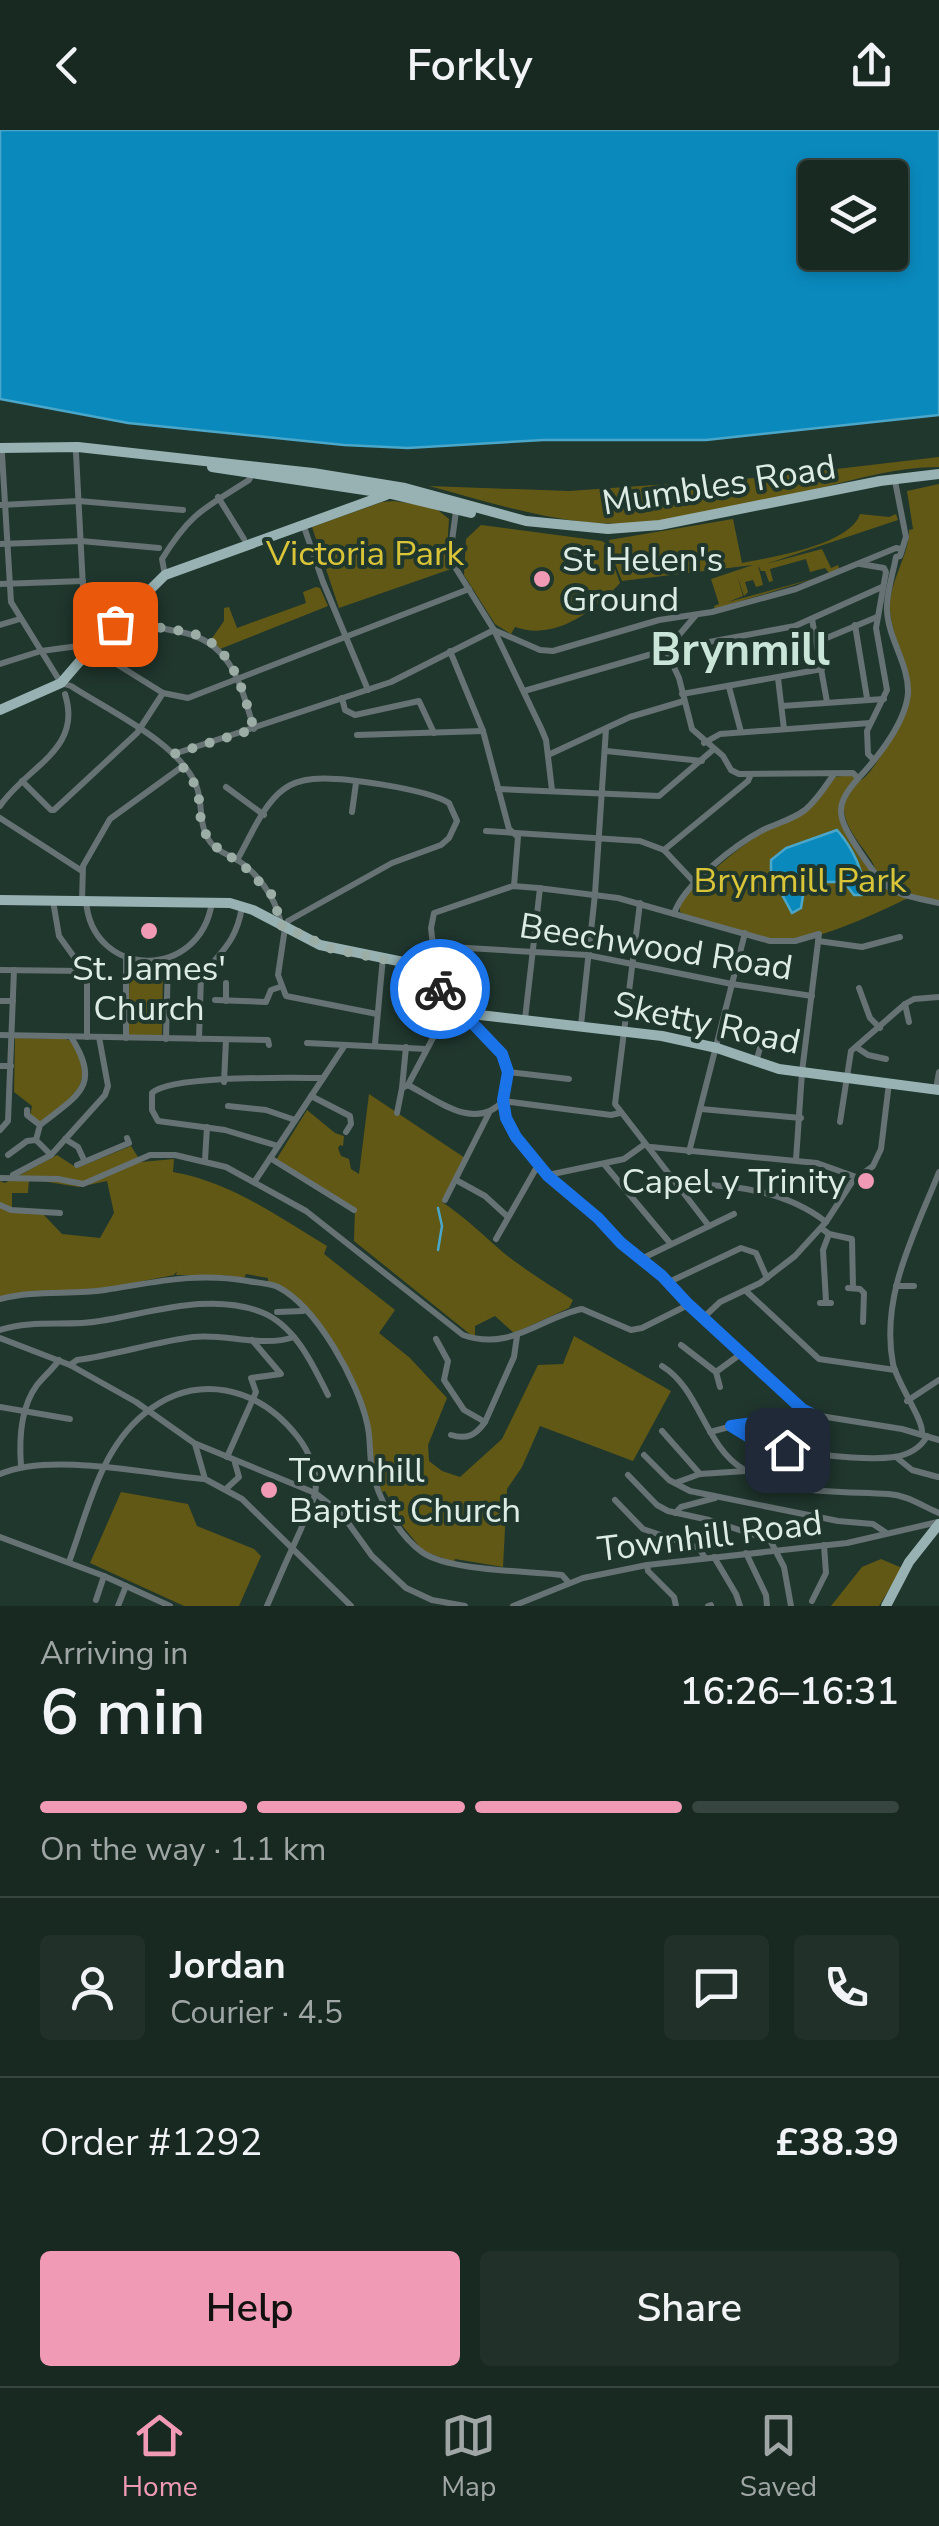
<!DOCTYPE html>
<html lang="en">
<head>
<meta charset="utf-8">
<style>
  body { margin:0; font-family:"Nunito Sans",sans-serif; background:#21312a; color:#f1f3f6; height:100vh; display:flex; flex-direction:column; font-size:38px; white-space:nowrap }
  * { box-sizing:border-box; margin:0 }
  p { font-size:32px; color:#9fa6a5 }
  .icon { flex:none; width:55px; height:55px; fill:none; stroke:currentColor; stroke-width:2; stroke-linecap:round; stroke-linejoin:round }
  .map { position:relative; height:1476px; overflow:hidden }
  .sheet { display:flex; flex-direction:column; background:#182922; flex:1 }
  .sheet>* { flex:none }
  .buttons { position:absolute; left:798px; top:30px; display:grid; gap:20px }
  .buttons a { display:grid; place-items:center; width:110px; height:110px; border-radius:10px; background:#182922; box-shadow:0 5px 15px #0003,0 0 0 2px #364540; font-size:50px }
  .pin { position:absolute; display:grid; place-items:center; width:85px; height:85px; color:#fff; margin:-42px; border-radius:20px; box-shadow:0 5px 15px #0006 }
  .courier { position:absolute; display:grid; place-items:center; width:100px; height:100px; margin:-50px; border:8px solid #1a73e8; border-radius:50%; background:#fff; color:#222; box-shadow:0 2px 12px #0007 }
  .headline em { font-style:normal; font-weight:600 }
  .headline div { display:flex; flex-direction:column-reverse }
  .headline { display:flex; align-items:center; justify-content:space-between; height:170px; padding:0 40px }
  h1 { font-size:65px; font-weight:600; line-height:75px }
  .bar { display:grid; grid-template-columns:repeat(4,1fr); gap:15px 10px; align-content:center; height:120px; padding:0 40px }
  .bar i { height:12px; border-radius:8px; background:#364540 }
  .bar .on { background:#f09ab5 }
  .bar p { grid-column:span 4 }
  .line { display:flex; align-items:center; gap:25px; padding:0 40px; border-top:2px solid #364540 }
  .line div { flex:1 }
  .round { display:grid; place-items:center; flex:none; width:105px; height:105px; border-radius:10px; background:#21312a }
  .primary-button { display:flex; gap:20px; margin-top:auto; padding:20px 40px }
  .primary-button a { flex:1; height:115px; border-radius:10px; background:#f09ab5; color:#111; font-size:40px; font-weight:600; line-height:115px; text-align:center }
  .primary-button a+a { background:#21312a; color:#f1f3f6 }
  header { display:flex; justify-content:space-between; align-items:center; height:130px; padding:0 40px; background:#182922; font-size:45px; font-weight:600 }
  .dock { display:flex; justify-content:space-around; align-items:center; height:140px; border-top:2px solid #364540; background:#182922; font-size:28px; color:#9fa6a5 }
  .dock a { display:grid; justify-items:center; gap:5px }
  .dock .on { color:#f09ab5 }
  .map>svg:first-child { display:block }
  .green { fill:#625815; fill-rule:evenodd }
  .water { fill:#0a89bd; stroke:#4aa7c9; stroke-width:2.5; fill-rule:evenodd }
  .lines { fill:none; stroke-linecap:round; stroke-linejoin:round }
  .stream { stroke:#4aa7c9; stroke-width:2.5 }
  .minor { stroke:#667273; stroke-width:6 }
  .major { stroke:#98b2b4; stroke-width:10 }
  .done { stroke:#9cada6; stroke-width:10; stroke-dasharray:0 18 }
  .route { stroke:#1a73e8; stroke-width:12 }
  .poi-dot { fill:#f09ab5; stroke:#20372e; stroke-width:4 }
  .labels { text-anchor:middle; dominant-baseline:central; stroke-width:8; stroke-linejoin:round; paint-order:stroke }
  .street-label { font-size:35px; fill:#deece6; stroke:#20372e }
  .park-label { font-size:35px; fill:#dac538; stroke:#20372e }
  .poi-label { font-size:35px; fill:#deece6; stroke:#20372e; text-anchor:start }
  .district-label { font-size:45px; font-weight:bold; fill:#cae6d9; stroke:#20372e }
</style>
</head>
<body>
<header><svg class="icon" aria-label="back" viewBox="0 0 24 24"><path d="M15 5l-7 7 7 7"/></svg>Forkly<svg class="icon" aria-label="share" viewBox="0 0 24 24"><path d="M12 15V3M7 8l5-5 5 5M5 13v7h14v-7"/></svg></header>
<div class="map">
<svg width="939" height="1476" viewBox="0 0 939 1476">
  <rect width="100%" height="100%" fill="#20372e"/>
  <g class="green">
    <path d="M939,327v10c-52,0 -99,18 -150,28 -65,13 -137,35 -204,27 -54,-6 -104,-22 -156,-36l140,5 199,-14z"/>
    <path d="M939,354v418c-18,-4 -44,-7 -57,-21 -5,-5 -7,-15 -11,-21 -12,-19 -38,-44 -22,-69 4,-7 12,-10 17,-15 12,-12 33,-50 40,-66 11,-29 -18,-78 -16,-106 1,-25 20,-52 19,-74l4,-1 -6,-38z"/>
    <polygon points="394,371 434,377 449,389 447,420 451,439 339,478 312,397 382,372"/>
    <path d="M860,384l29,3 7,-3 2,6 -132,44 56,-15 9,19 7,-3 2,5 -10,4 -5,-6 -15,4 -4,-13 -36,10 3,12 -4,1 -4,-11h-4l-3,-6 5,20 -7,2 -3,-7 -8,2 3,10 -4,4 -7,-21 6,21 -15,6 95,-26 -108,33 -1,-3 5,-2 -8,-25 42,-14 -131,16 -10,-25 -3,-16 124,-21 9,44c30,-6 108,-18 118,-49z"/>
    <path d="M481,395l121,16 4,3 14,39c-27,29 -65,58 -105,44l-4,7 -16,-10 -31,-49 2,-36z"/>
    <polygon points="316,457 320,458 328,476 220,519 210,511 224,491 224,478 229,477 237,498 306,473 303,462"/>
    <path d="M850,645l8,3 -17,23 5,30 34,51 28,16c-28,14 -87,41 -117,43 -31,2 -83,-15 -111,-29v-12c22,-19 43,-40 67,-57 40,-29 58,-18 88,-66z"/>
    <polygon points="130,832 158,833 163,837 162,905 128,905"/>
    <path d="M15,908l50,1 7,2c25,45 1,55 -32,81l-10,-6 2,-10 -18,-14z"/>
    <path d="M369,964l96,64 -23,44c23,15 42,34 63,52 20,16 46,32 68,46l-4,8 -55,25 -19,-17 -20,10v9h-4l-117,-94 1,-33 -79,-48 31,-50 28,23 9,3 -1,10 -3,-1 -2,3 3,8 8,3 2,10 8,5z"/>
    <path d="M131,1016l10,16 33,-3 -1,13c58,10 104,44 154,74l-3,8 71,56 -16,23 31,25 37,40 -19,47 1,16 13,10 18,6 42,-38 36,-74 25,-1 11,-28 97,55 -38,70 -93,-35 -18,41 -15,22 -4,78 -48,-8 -1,3 -31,-11 -32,-39 4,-2 -10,-19 -3,1 -8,-21 -2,-31 -22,-67 -42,-62 -40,-29v-4l-22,-4 -2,4 -23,-3h-45l1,-4 -3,4 -62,12 -112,10v-116l5,2 52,-28 20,13zM29,1049l50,8 28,-6 7,32 -14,25 -38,-4 -19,-20 -31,-3v-18h16z"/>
    <polygon points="121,1362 188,1374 197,1396 254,1419 261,1426 239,1476 184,1476 90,1433"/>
    <polygon points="881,1429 902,1438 879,1476 831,1476 862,1437"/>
  </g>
  <g class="water">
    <path d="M0,0h939v285l-233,25h-163l-135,8 -64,-3 -216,-22 -128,-24zM815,48h75v74h-75z"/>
    <path d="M837,700c14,16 30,44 25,65h-8l-10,-13h-19l-21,8 -3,18 -9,5 -21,-39v-14l15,-12z"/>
  </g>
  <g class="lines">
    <polyline class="stream" points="438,1120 442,1096 438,1078"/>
    <g class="minor">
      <polyline points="76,323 86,515"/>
      <path d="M2,324l9,148 50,81 10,3c38,25 107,56 125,99 8,19 1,40 15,58 7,9 16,11 25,16 21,13 39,38 44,61l-2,3"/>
      <path d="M895,351l11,56 -6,19 -4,1c-3,17 -10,37 -9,53 1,29 22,54 21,83 -2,27 -26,59 -44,79 -31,33 -29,42 -4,80 29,43 29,40 79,51"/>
      <polyline points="218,367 244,409"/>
      <polyline points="1,375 79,371 183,380"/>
      <polyline points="456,381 451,418 455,437 494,500 541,598 546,610 552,660"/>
      <polyline points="303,394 323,452 368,560"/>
      <polyline points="0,414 81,411 159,418"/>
      <polyline points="860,434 884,438 886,442 876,498 887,560 867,601 868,624 874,630"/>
      <path d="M165,445l-3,-16c29,-47 43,-51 87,-79l3,-6"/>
      <polyline points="0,454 83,451"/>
      <path d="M130,482c16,15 30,16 51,20 51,10 60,54 73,97"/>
      <polyline points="812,489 827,572"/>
      <polyline points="0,495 20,489"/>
      <polyline points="855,495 867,568"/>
      <polyline points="494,500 540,520 553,521 659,490 712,482 796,459 896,418 901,419"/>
      <polyline points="817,512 877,487"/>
      <polyline points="667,519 696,485"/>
      <polyline points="666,520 679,548 692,599 723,626 731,640 739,644 853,643 858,648"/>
      <polyline points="450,521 483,601 509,699 518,707 514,756"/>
      <polyline points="0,534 41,521 86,515 163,563 188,568 469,459"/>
      <polyline points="778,548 784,599"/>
      <polyline points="729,557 741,602"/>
      <polyline points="524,561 666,520 795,496 882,457"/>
      <polyline points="682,564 822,539"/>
      <polyline points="342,568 345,580 355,585 419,571 434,603"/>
      <polyline points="782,576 884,569"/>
      <polyline points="357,605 483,601"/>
      <polyline points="704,613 720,604 870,593"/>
      <polyline points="606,621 702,631"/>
      <polyline points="174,624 391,552 494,500"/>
      <polyline points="548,625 630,587 684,571"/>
      <polyline points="22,651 51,680 54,680 137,603 163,563"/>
      <polyline points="226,657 264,685"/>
      <polyline points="498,659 659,666 714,619"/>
      <path d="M0,676c27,-40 83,-56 65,-112"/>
      <polyline points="352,682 356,653"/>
      <polyline points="0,688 82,741"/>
      <polyline points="486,701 640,711 664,720 695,753"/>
      <polyline points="664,720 748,651 751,644"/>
      <path d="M237,730c13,-22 26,-56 47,-71 8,-6 19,-9 29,-10 26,-3 114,10 136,24l8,18 -8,17 -8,7 -49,18 -104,58 -3,7 -7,47 8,21 91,18"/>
      <polyline points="82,770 83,736 110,689 183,636"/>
      <path d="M86,770c5,79 114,82 126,2"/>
      <polyline points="53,771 59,806 87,845 87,907"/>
      <polyline points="640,773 615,974 709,1096"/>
      <path d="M674,784c9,-29 61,-69 89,-84 14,-7 29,-10 42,-20 12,-10 20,-23 29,-36"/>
      <polyline points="818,811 862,817 900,807"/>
      <polyline points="433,816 431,798 434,783 513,756 538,758 618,768 770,811 795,811 819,804 802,942 796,1030"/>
      <polyline points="433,816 587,825 732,854 812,866"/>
      <polyline points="419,835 433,816"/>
      <polyline points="0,840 83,841"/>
      <polyline points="859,858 870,888 880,898"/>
      <polyline points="215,870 266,872 271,860 280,857"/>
      <polyline points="0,871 13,871"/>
      <polyline points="226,871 226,853"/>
      <polyline points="905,874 909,892"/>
      <polyline points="464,884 502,923 508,942 503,971 506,988 515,1007 538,1035 621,1113 662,1146 688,1175 802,1279 814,1285 902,1299 939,1310"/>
      <polyline points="525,889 540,758"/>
      <polyline points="581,895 595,764 606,599"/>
      <polyline points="0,905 268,910 269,915"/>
      <polyline points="126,908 126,827"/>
      <polyline points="166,909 168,829"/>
      <path d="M199,909l2,-62c20,-26 35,-34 41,-70"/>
      <polyline points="307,913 426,919"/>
      <polyline points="375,914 383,827"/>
      <polyline points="856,917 868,925 886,929"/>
      <polyline points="756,932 764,904"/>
      <polyline points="0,936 11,936"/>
      <polyline points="508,942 569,949"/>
      <polyline points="224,952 226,910"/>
      <path d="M408,955c29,15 67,47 95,16l108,14 9,-2"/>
      <polyline points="402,958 406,917"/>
      <polyline points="936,959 939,942"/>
      <polyline points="311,966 350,986 351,994 346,1002"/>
      <polyline points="228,976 266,980 295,990"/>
      <polyline points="701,979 801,988"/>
      <polyline points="27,980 27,985 40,995 36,1010 51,1025"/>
      <polyline points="397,983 402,958 408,955 452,872"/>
      <polyline points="840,992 851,921 905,874 914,869 939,867"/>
      <path d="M40,995c38,-30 62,-39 31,-88"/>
      <polyline points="0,1000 8,991 14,840"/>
      <polyline points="65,1009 78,1017 84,1030"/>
      <path d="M278,1016l-53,-16 -67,-9 -6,-11v-17c19,-18 139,-15 171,-15"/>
      <polyline points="651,1017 817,1033 859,1048"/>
      <polyline points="689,1022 745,803"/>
      <polyline points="8,1025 27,1011 36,1010"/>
      <polyline points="270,1028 354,1080"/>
      <polyline points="205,1030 207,997"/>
      <polyline points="604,1034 670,1113"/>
      <polyline points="77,1035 129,1013 127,1008"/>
      <polyline points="13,1045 51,1025 105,965 108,956 99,907"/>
      <polyline points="548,1045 624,1029 645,1014"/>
      <path d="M0,1048l58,1 25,5 67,-29h25l51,12 80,44 157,124c48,17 78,-18 119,-26l49,21 11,-2 46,-23"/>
      <polyline points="456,1050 485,1066 508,1087"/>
      <polyline points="255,1051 345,915"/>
      <path d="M678,1055c51,-2 107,5 148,37"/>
      <polyline points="445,1070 489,983"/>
      <polyline points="0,1075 11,1080 60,1083"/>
      <polyline points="821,1098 829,1104 852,1109 853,1157"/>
      <polyline points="496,1109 538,1035"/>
      <polyline points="641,1129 734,1084"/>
      <polyline points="669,1152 741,1118 756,1123 767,1148"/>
      <polyline points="896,1156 914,1156"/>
      <polyline points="848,1158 860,1159 864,1163 863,1192"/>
      <polyline points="746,1161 819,1229 895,1240"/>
      <path d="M0,1169c35,-9 70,-4 105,-9 52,-8 90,-18 143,-9 9,2 22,2 30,6 39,20 80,95 89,136 4,15 2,31 5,46 5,28 26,66 50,83 26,19 105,19 140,23l7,8"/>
      <polyline points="826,1171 823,1120 829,1104"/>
      <polyline points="820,1173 831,1173"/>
      <polyline points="277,1182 303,1181"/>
      <polyline points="703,1188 720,1172 760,1153 795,1126 826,1092 852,1052 873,1036 881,1019 889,953"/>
      <path d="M0,1200c34,-11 66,-3 100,-9 51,-8 110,-29 161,-9 34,13 52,53 67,83"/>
      <polyline points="0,1208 70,1235 136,1272 194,1313 315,1363 341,1383 372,1426 406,1458 432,1470 465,1476"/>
      <polyline points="436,1209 448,1231 444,1250 464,1280 485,1292"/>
      <polyline points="681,1215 716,1242 742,1223"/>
      <path d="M70,1235l7,-5c39,-5 77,-18 116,-23 32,-4 70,11 101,0"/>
      <path d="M662,1236c38,23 42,79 81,103 40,26 100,22 145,25 19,1 34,12 51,19"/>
      <polyline points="716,1242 720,1257"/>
      <polyline points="907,1271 939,1250"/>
      <polyline points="0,1277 70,1289"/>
      <path d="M731,1297c7,6 18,12 27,16 28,10 107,18 136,14 14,-2 27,-9 33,-21"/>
      <polyline points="662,1301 700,1344"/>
      <polyline points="710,1302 748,1292 812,1285"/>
      <path d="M922,1304c2,-14 -24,-49 -29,-70 -13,-68 22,-131 46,-192"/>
      <path d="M451,1305c16,5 25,0 34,-13l29,-65 3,-21"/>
      <polyline points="195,1314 205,1349 242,1369 351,1476"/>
      <polyline points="644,1325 669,1350 690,1361 838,1391 873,1394 885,1402"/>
      <polyline points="227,1327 256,1262 251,1248 281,1244 252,1210"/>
      <polyline points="896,1327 912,1340 938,1347"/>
      <path d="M21,1336c-2,-26 -1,-58 16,-81 7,-9 16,-16 22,-25"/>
      <path d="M0,1344c50,-22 149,0 204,5"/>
      <polyline points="628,1345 657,1375 668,1381 709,1390 770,1410 784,1437 791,1476"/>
      <polyline points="675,1353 700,1344 746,1341"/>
      <polyline points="227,1358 239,1347 235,1333"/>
      <polyline points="615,1370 643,1399 699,1418 705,1428"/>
      <polyline points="675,1383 681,1377 715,1368"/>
      <polyline points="0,1407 104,1446 170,1476"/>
      <polyline points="746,1423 766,1465 767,1476"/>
      <polyline points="714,1427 736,1464 740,1476"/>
      <path d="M69,1432c19,-52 31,-112 75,-148 52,-43 114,-27 153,22 12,15 22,38 18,57 -2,12 -10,25 -14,36 -12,26 -23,51 -34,77"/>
      <polyline points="647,1435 648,1441 674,1467 676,1476"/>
      <polyline points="96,1470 104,1446"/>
      <polyline points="812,1471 826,1443 824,1415"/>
      <polyline points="118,1476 126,1456"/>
      <polyline points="513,1476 583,1448 647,1435 847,1413 938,1392"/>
      <polyline points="708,1476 711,1475"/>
    </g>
    <g class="major">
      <polyline points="0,318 78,317 313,343 405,358 526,391 608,399 660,395 880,351 939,344"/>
      <polyline points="212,337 391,364 471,383"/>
      <polyline points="0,580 61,553 93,516 165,445 386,365"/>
      <polyline points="0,770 230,773 253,780 320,815 418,835 463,883 662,906 717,918 779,939 939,960"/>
      <polyline points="886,1476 909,1432 939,1394"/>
    </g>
  </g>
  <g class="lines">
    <path class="done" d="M115,494l15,-12c23,21 40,14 67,23 38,14 47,61 57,94l-80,25 24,35 3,33 8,20 35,24 28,29 8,25 -2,4 54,25 86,17 22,23"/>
    <polyline class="route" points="440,859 502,924 508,942 503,970 506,988 516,1007 548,1046 598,1088 621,1113 662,1146 688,1174 802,1279 814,1285 731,1296 757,1312 787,1320"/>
  </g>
  <g class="poi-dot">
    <circle cx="542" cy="449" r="10"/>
    <circle cx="149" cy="801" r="10"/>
    <circle cx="866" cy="1051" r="10"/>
    <circle cx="269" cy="1360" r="10"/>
  </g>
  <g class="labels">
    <g class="street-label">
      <text transform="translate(719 355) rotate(-9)">Mumbles Road</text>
      <text transform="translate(656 817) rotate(9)">Beechwood Road</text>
      <text transform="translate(707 893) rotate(12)">Sketty Road</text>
      <text transform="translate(710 1406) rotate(-7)">Townhill Road</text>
    </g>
    <g class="park-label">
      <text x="365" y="423">Victoria Park</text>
      <text x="800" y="750">Brynmill Park</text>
    </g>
    <g class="poi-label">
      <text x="562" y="429">St Helen's<tspan x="562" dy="40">Ground</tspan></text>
      <text x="149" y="838" text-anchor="middle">St. James'<tspan x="149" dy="40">Church</tspan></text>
      <text x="846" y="1051" text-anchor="end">Capel y Trinity</text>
      <text x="289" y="1340">Townhill<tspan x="289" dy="40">Baptist Church</tspan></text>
    </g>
    <g class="district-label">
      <text x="740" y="520">Brynmill</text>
    </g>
  </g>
</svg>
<div class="buttons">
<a><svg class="icon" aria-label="layers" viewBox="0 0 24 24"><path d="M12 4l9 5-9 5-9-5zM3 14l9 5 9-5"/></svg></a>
</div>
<div class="pin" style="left:115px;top:494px;background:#ea580c"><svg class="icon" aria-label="bag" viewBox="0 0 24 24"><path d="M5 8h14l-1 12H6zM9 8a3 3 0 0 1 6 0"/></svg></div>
<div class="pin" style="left:787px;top:1320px;background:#1f2937"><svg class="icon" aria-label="home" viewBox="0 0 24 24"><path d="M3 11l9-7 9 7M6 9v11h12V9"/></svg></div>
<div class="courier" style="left:440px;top:859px"><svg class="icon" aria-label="bike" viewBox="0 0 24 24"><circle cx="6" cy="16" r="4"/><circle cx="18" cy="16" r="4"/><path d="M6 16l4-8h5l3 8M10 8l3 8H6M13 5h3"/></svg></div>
</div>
<section class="sheet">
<div class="headline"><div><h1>6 min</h1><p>Arriving in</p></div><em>16:26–16:31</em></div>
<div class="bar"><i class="on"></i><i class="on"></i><i class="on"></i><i></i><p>On the way · 1.1 km</p></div>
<div class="line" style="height:180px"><a class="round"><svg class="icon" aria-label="person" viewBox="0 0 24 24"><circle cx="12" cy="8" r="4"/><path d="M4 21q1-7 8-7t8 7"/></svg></a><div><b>Jordan</b><p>Courier · 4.5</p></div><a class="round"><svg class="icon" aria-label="chat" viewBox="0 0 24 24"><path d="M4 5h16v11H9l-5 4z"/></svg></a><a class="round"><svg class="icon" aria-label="phone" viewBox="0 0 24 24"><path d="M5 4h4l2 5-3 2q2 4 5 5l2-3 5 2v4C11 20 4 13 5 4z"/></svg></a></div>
<div class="line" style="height:130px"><div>Order #1292</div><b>£38.39</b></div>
<div class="primary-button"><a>Help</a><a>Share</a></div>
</section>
<nav class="dock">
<a class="on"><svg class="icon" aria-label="home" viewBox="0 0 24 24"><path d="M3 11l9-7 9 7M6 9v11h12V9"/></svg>Home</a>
<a><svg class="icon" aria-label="map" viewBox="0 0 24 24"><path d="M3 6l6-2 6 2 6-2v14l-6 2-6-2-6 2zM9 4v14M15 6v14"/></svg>Map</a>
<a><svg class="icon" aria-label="saved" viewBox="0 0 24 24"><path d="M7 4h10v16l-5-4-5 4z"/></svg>Saved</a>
</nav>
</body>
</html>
